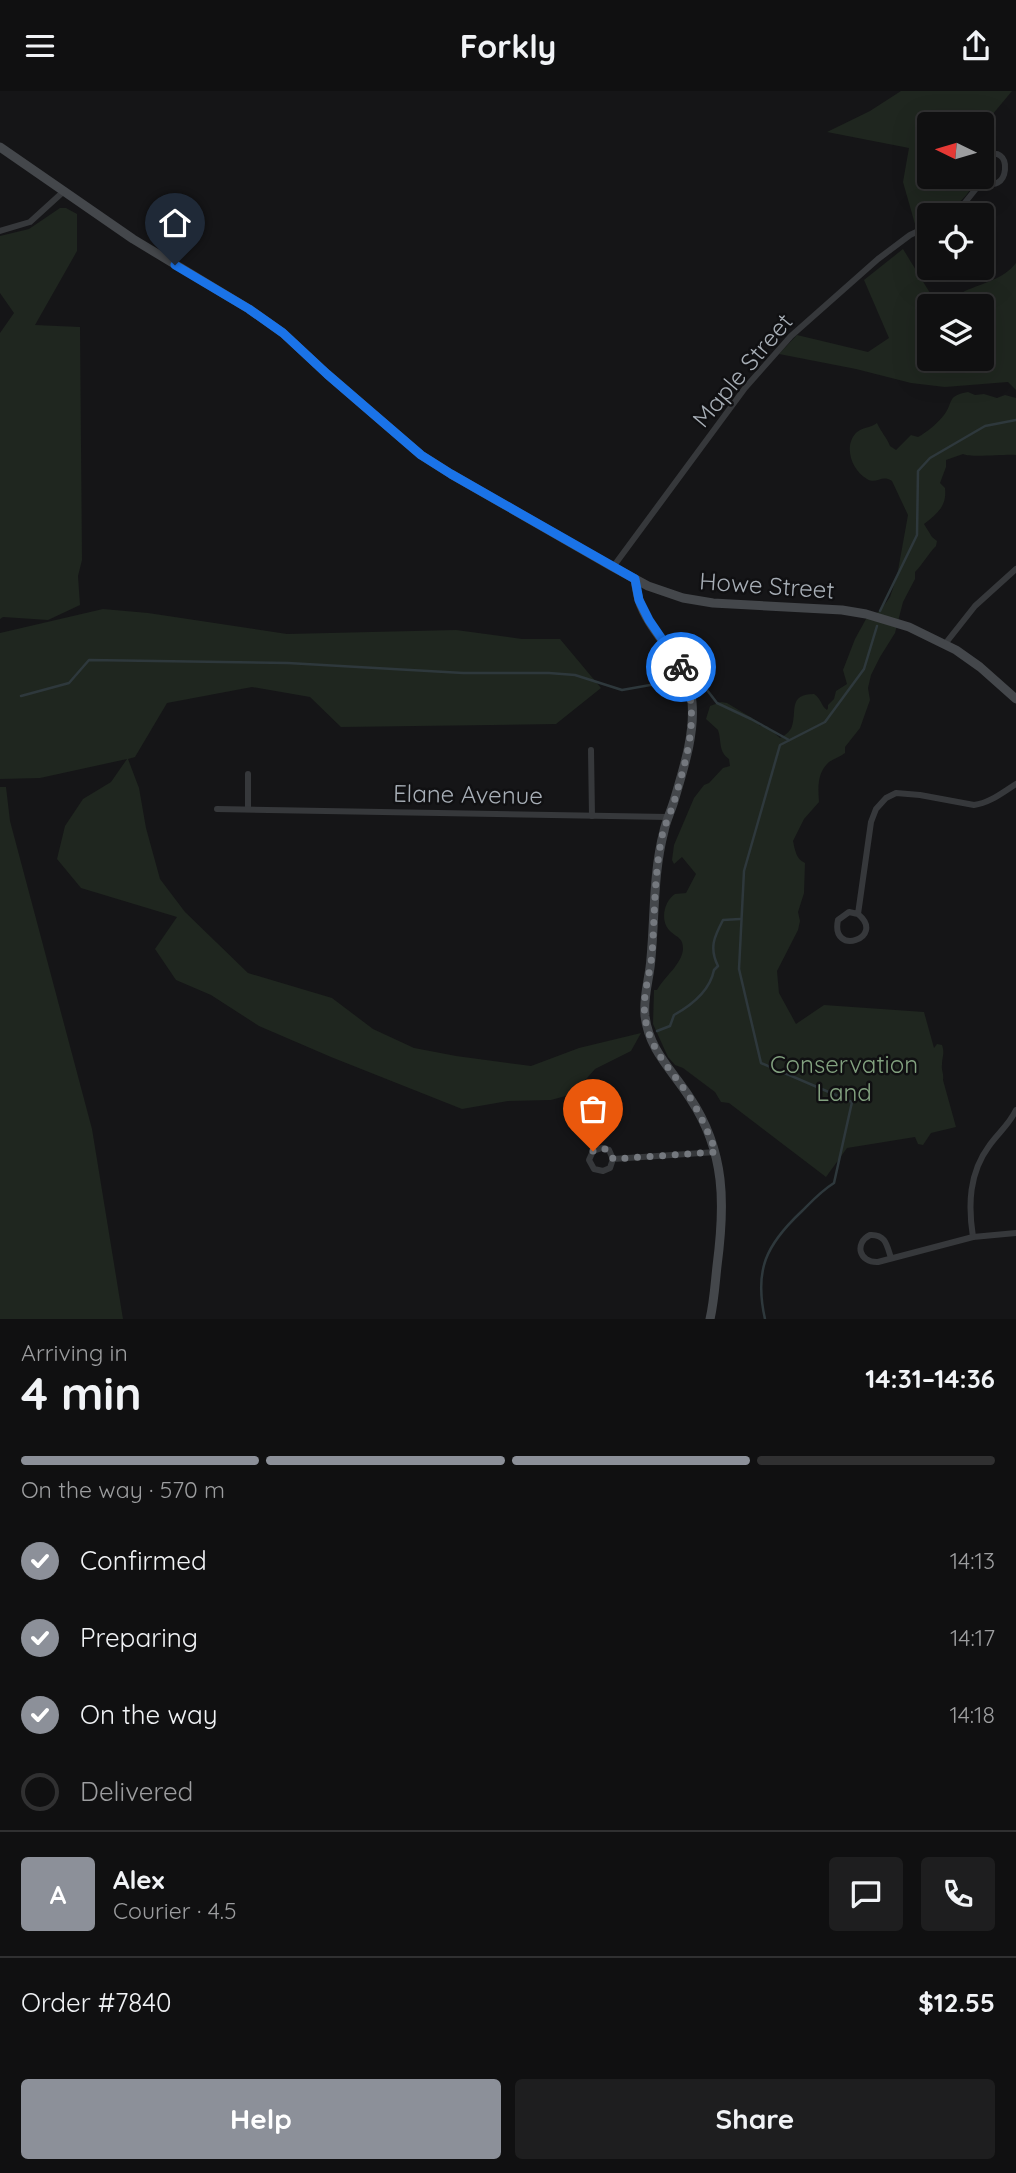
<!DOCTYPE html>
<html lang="en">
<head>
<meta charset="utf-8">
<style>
  body { margin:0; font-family:Quicksand,sans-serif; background:#1e1e1f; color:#f1f3f6; height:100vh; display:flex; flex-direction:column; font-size:26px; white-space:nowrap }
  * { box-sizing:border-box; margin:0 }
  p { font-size:23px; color:#9c9d9f }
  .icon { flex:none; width:38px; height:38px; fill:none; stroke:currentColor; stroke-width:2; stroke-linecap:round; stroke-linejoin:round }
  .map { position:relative; height:1228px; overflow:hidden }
  .sheet { display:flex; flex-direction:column; background:#101011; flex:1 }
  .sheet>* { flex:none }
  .needle { width:46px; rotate:275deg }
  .tools { position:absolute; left:917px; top:21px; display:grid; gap:14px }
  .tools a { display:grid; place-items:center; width:77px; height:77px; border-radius:7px; background:#101011; box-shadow:0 7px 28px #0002,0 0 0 2px #303031; font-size:35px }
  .pin { position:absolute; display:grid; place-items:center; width:60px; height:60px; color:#fff; margin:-72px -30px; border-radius:50% 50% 50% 0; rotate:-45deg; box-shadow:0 0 7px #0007 }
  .pin .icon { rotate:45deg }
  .courier { position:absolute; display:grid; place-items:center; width:70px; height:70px; margin:-35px; border:5px solid #1a73e8; border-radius:50%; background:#fff; color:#222; box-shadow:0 2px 9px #0007 }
  .head em { font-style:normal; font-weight:700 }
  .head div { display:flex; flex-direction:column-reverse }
  .head { display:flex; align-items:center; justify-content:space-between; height:119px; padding:0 21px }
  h1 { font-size:46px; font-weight:700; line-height:52px }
  .bar { display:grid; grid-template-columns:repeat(4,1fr); gap:10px 7px; align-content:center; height:84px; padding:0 21px }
  .bar i { height:9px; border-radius:5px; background:#303031 }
  .bar .on { background:#8c9099 }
  .bar p { grid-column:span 4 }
  .line { display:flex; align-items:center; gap:18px; padding:0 21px; border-top:2px solid #303031 }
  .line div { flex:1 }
  .round { display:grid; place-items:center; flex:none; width:74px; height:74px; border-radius:7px; background:#1e1e1f }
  ol { padding:0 21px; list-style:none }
  li { display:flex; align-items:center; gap:21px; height:77px }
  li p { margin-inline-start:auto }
  li .icon { padding:7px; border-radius:50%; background:#8c9099; color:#fff; stroke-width:4 }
  li:last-child { color:#9c9d9f }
  li i { width:38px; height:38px; border:4px solid #303031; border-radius:50% }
  .primary-button { display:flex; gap:14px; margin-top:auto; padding:14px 21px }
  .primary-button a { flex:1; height:80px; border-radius:7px; background:#8c9099; color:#fff; font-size:28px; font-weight:700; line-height:80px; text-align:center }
  .primary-button a+a { background:#1e1e1f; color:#f1f3f6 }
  header { display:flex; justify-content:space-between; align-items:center; height:91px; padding:0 21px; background:#101011; font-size:32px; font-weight:700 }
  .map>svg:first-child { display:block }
  .green { fill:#1f261f }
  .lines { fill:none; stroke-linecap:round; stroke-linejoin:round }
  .stream { stroke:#2e383c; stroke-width:2.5 }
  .street { stroke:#36383b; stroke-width:6 }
  .secondary { stroke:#44474b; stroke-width:9 }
  .done { stroke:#74787e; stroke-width:7; stroke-dasharray:0 12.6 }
  .route { stroke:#1a73e8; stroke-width:9 }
  .labels { text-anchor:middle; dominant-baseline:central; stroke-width:5; stroke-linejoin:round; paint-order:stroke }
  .street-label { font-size:24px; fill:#a7aeb6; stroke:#101012 }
  .park-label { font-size:24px; fill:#82a17f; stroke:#101012 }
</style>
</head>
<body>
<header><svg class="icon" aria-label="menu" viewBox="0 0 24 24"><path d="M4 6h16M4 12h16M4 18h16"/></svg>Forkly<svg class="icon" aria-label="share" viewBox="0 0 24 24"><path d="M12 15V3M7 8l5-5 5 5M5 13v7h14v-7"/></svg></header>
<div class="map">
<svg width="1016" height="1228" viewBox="0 0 1016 1228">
  <rect width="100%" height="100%" fill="#151517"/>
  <g class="green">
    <path d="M901,0h111l-30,36v-3h-53v53h45c-1,19 -26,38 -45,38v3l-14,6 -12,-42 6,-34 -82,-16 43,-21z"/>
    <polygon points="60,117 66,117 77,123 77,160 35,234 80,236 82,469 78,485 80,514 48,529 3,526 0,528 0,242 14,222 0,202 0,145 29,138"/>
    <path d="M903,158l35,57h-9v53h53v-53h-42c8,-5 17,-11 25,-15 18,-8 39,-12 51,-28v127l-8,-8 -63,5 -34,-4 -55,-14 -77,-15 18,-19 71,17 21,-14 -25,-58z"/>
    <path d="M968,301l7,3 9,-1 13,4 8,-3 11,3v57c-12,-1 -45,3 -53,-1l-17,6v7l-6,16 5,5c2,18 -7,25 -21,36l8,13 5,4 -1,5c-8,8 -13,18 -21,26v7l-12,23 -8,31 -15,24 -9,18 -3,13 2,12 -10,28 -15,19v6c-5,4 -10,5 -16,9 -12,11 -11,25 -10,40l-15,17 -11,22c2,9 3,18 12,22l-1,30 -6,19 2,9 -2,9 -21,41 2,22 17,31 28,-19 100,7 10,36 3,-4 5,1c3,9 0,11 0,20 -1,5 2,8 1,15l13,47 -25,6 -8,12 -5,-1 -3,-7 -68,11 -21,29 -97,-74 -8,-1 -6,-10 -32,-24 -8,-3 -7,-8 -15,-33 1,-34h3c8,-14 25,-26 26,-41 0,-11 -5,-11 -12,-17 -12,-10 -7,-31 4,-38l11,-1 10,-19 -14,-17 -8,7 -2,-4 2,-15 20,-47 10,-13 5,-2 14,-15 7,-2 -1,-7c-11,-8 -7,-17 -11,-29l-12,-11 4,-13 11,-4 6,1 30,18 3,5h7l13,12c4,-2 11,-7 12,-12 5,-15 -4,-32 22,-32 7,4 7,12 13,16l1,-2v-3l6,-6 2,-8 11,-7 -4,-14 12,-31 11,-20 14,-8 10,-14 7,-21 11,-61 -16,-34c-11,-7 -15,4 -25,-2 -16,-9 -24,-34 -10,-47 6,-5 14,-4 20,-9 4,9 10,15 13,23l6,4 15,-15 7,2c8,-4 21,-15 26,-22 10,-13 2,-19 24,-23z"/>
    <polygon points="103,518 148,522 287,543 456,539 522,548 560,548 601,597 556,633 341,636 310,606 252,596 167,612 135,666 128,668 139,697 146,737 160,788 185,821 248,882 332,907 373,938 414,957 456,965 531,975 579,957 641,942 631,960 595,978 573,1003 551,1009 508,1010 462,1018 331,966 259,935 211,904 176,889 155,858 177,826 81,797 57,768 65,735 83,708 111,691 127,668 40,687 0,688 0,542"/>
    <polygon points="0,696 6,696 10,730 92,1038 123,1228 0,1228"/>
  </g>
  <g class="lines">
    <g class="stream">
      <polyline points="880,520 917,444 918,380 930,367 985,335 1016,329"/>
      <polyline points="707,599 717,612 751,628 789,649"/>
      <polyline points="21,605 69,592 89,569 288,572 463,582 549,582 575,584 622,599 673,590 678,591"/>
      <path d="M657,940l13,-5 4,-11c18,-10 36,-25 40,-45l4,-4c-9,-18 -4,-29 5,-46l17,-1"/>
      <path d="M765,1228c-11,-49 1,-74 36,-107 11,-11 20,-21 33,-29l18,-81 -91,-39 -22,-94 5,-98 36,-126 45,-23 39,-53 13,-43"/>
    </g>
    <g class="street">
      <path d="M980,86c30,28 36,-42 2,-18"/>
      <polyline points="952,124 963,114 983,89"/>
      <polyline points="0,140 30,131 63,101"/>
      <polyline points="613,476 745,297 791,245 878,168 910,144 929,135"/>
      <polyline points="945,553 975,515 1016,478"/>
      <polyline points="591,659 592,725"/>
      <polyline points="248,683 248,717"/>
      <polyline points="217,718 668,726"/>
      <path d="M858,823l-9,-2 -11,8c-8,37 49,18 20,-6l13,-92 5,-13 10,-11 10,-5 24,2 54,10c16,-2 29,-13 42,-21"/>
      <polyline points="613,1068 610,1077 603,1080 594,1078 589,1069 593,1060 602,1057 609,1059 613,1068 716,1061"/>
      <path d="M973,1146c-5,-32 -4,-64 16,-91 9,-13 20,-21 27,-36"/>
      <path d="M891,1167c-4,-12 -5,-24 -21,-23 -16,8 -11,28 8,27l95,-25 43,-4"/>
    </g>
    <g class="secondary">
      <polyline points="0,56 133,148 249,218 283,242 327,283 421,364 451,383 613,476 648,495 683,507 713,512 842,519 866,523 909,536 956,559 980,576 1016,608"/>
      <path d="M635,488c1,6 2,14 4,21 12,37 50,61 53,102 3,33 -9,68 -18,99 -3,10 -8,20 -10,30 -11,42 -9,84 -13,127 -1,19 -8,37 -6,58 4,34 27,54 45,82 36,54 35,107 27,168 -2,18 -3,36 -7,53"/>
    </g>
  </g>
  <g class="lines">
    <path class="done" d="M593,1060c9,-6 17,-2 20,8l103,-7c-7,-18 -15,-36 -25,-53 -18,-28 -41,-47 -46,-82 -3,-22 5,-42 7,-63 3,-41 2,-82 11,-122 3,-10 8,-20 11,-30 13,-46 28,-89 7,-135"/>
    <polyline class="route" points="175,174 249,218 283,242 327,283 421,364 451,383 635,488 639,509 649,529 681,576"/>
  </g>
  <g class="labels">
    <g class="street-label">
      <text transform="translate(742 279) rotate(-50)">Maple Street</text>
      <text transform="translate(767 494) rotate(4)">Howe Street</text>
      <text transform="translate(468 703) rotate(1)">Elane Avenue</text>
    </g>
    <g class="park-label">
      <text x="844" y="973">Conservation<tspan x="844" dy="28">Land</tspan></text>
    </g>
  </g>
</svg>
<div class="tools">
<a><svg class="needle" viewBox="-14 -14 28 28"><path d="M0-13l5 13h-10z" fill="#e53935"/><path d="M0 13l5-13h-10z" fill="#9c9d9f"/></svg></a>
<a><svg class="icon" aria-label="locate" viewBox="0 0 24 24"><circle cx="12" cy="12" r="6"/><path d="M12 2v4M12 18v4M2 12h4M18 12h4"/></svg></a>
<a><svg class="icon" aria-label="layers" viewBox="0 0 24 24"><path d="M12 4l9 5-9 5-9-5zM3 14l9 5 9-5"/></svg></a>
</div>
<div class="pin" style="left:593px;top:1060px;background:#ea580c"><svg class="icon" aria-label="bag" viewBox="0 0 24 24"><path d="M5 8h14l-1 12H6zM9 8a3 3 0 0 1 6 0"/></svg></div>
<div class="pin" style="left:175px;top:174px;background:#1f2937"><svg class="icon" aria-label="home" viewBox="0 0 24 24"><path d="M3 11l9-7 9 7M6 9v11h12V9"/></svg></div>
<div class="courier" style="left:681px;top:576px"><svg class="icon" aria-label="bike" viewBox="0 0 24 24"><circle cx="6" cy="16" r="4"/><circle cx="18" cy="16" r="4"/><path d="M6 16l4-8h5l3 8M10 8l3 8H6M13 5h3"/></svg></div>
</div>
<section class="sheet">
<div class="head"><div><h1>4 min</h1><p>Arriving in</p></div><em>14:31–14:36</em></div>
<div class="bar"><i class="on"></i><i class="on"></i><i class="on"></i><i></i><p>On the way · 570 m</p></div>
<ol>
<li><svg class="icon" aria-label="check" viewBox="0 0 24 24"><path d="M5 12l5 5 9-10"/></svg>Confirmed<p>14:13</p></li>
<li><svg class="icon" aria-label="check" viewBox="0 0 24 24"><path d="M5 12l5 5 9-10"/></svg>Preparing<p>14:17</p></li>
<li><svg class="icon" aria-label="check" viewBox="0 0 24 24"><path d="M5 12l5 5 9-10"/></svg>On the way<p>14:18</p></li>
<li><i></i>Delivered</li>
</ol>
<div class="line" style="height:126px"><b class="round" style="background:#8c9099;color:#fff">A</b><div><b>Alex</b><p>Courier · 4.5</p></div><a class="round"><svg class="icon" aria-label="chat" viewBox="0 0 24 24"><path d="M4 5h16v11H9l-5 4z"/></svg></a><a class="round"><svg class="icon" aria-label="phone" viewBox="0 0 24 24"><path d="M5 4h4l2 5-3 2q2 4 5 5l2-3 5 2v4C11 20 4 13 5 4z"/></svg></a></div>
<div class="line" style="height:91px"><div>Order #7840</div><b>$12.55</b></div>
<div class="primary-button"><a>Help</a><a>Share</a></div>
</section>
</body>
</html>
